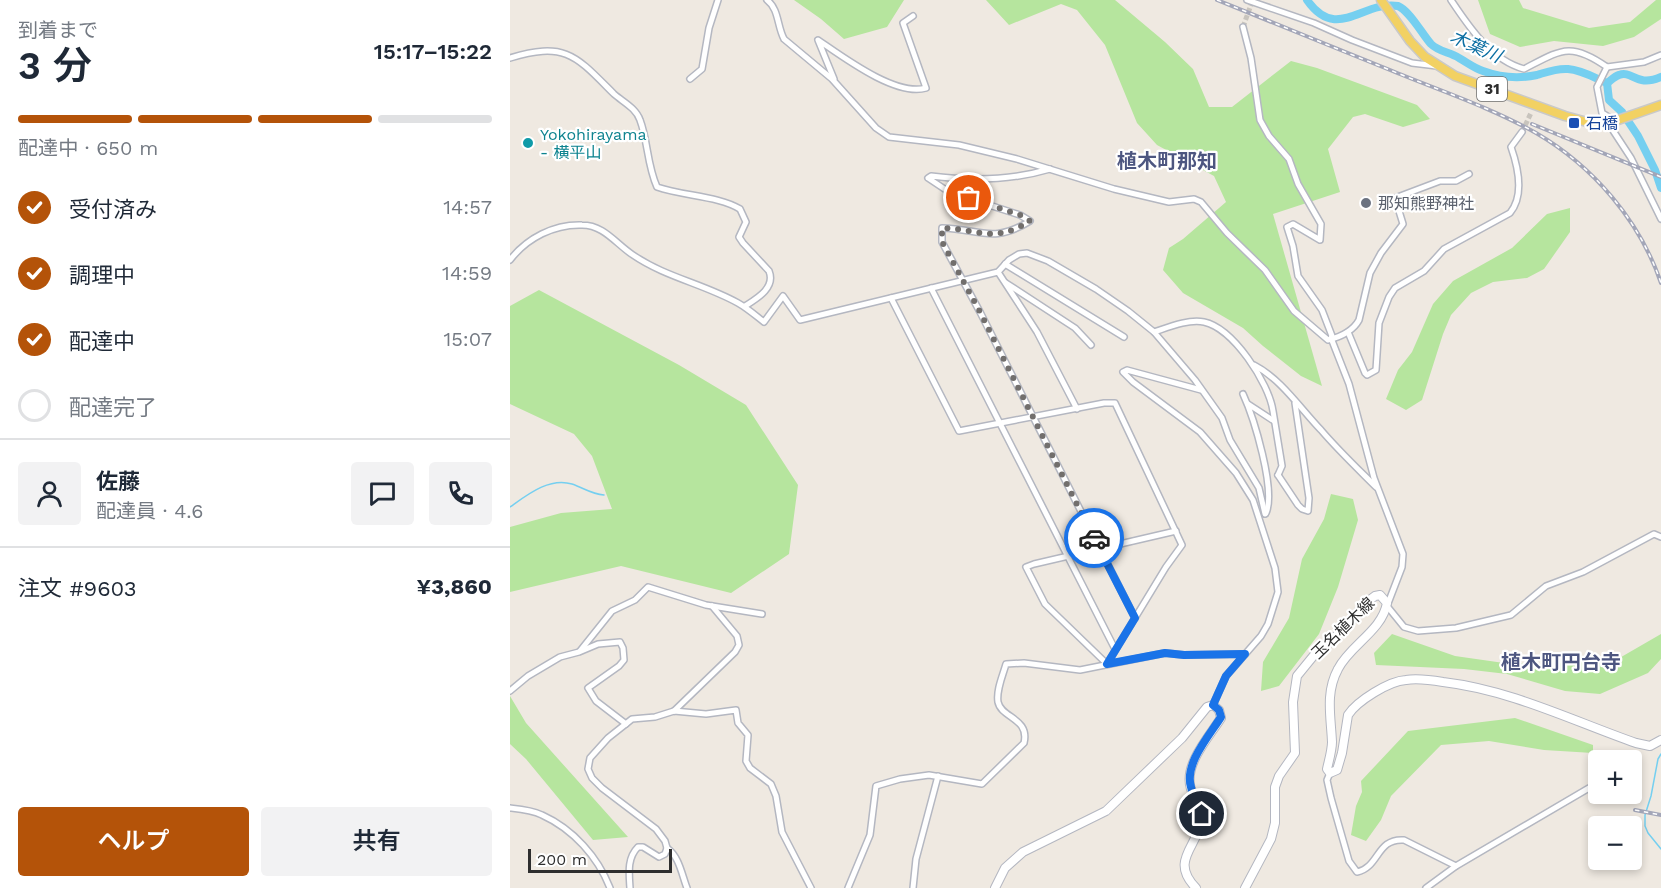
<!DOCTYPE html>
<html lang="ja">
<head>
<meta charset="utf-8">
<style>
  body { margin:0; font-family:"Work Sans","Noto Sans JP",sans-serif; background:#f2f2f3; color:#1f2937; height:100vh; display:flex; flex-direction:column; font-size:22px; white-space:nowrap }
  * { box-sizing:border-box; margin:0 }
  p { font-size:20px; color:#747a83 }
  .icon { flex:none; width:33px; height:33px; fill:none; stroke:currentColor; stroke-width:2; stroke-linecap:round; stroke-linejoin:round }
  .map { position:relative; flex:1; overflow:hidden }
  .side { display:flex; flex-direction:column; background:#fff; width:510px }
  .side>* { flex:none }
  .tools { position:absolute; left:1078px; top:750px; display:grid; gap:12px }
  .tools a { display:grid; place-items:center; width:54px; height:54px; border-radius:6px; background:#fff; box-shadow:0 3px 9px #0003; font-size:30px }
  .scale { position:absolute; left:18px; bottom:15px; width:144px; box-sizing:border-box; padding-left:6px; border:3px solid #2e2e2e; border-top:0; font-size:16px; line-height:21px; white-space:nowrap; color:#2e2e2e; -webkit-text-stroke:4px #fff; paint-order:stroke }
  .pin { position:absolute; display:grid; place-items:center; width:51px; height:51px; color:#fff; margin:-26px; border:3px solid #fff; border-radius:50%; box-shadow:0 2px 6px #0007 }
  .courier { position:absolute; display:grid; place-items:center; width:60px; height:60px; margin:-30px; border:4px solid #1a73e8; border-radius:50%; background:#fff; color:#222; box-shadow:0 2px 8px #0007 }
  .summary em { font-style:normal; font-weight:600 }
  .summary div { display:flex; flex-direction:column-reverse }
  .summary { display:flex; align-items:center; justify-content:space-between; height:102px; padding:0 18px }
  h1 { font-size:39px; font-weight:600; line-height:45px }
  .bar { display:grid; grid-template-columns:repeat(4,1fr); gap:9px 6px; align-content:center; height:72px; padding:0 18px }
  .bar i { height:8px; border-radius:4px; background:#e0e1e3 }
  .bar .current { background:#b45309 }
  .bar p { grid-column:span 4 }
  .line { display:flex; align-items:center; gap:15px; padding:0 18px; border-top:2px solid #e0e1e3 }
  .line div { flex:1 }
  .round { display:grid; place-items:center; flex:none; width:63px; height:63px; border-radius:6px; background:#f2f2f3 }
  ol { padding:0 18px; list-style:none }
  li { display:flex; align-items:center; gap:18px; height:66px }
  li p { margin-inline-start:auto }
  li .icon { padding:6px; border-radius:50%; background:#b45309; color:#fff; stroke-width:4 }
  li:last-child { color:#747a83 }
  li i { width:33px; height:33px; border:3px solid #e0e1e3; border-radius:50% }
  .primary-button { display:flex; gap:12px; margin-top:auto; padding:12px 18px }
  .primary-button a { flex:1; height:69px; border-radius:6px; background:#b45309; color:#fff; font-size:24px; font-weight:600; line-height:69px; text-align:center }
  .primary-button a+a { background:#f2f2f3; color:#1f2937 }
  main { display:flex; flex:1; min-height:0 }
  .map>svg:first-child { display:block }
  .green { fill:#b6e59e }
  .lines { fill:none; stroke-linecap:round; stroke-linejoin:round }
  .stream { stroke:#75cff0; stroke-width:1.5 }
  .river { stroke:#75cff0; stroke-width:8 }
  .minor-tunnel { stroke:#c8c4bd; stroke-width:5; stroke-dasharray:5 2.5; stroke-linecap:butt }
  .minor-casing { stroke:#b4b7c1; stroke-width:8 }
  .secondary-casing { stroke:#b4b7c1; stroke-width:10 }
  .primary-casing { stroke:#c9c9c9; stroke-width:11 }
  .minor { stroke:#fff; stroke-width:5 }
  .secondary { stroke:#fff; stroke-width:8 }
  .primary { stroke:#f2d163; stroke-width:8 }
  .rail-casing { stroke:#a3a6b8; stroke-width:4 }
  .rail { stroke:#fff; stroke-width:1.5; stroke-dasharray:4.5; stroke-linecap:butt }
  .done { stroke:#726f6d; stroke-width:6; stroke-dasharray:0 10.8 }
  .route { stroke:#1a73e8; stroke-width:8 }
  .transit-dot { fill:#1a4fb4; stroke:#fff; stroke-width:2 }
  .culture-dot { fill:#0f9aa8; stroke:#fff; stroke-width:2 }
  .worship-dot { fill:#6b7280; stroke:#fff; stroke-width:2 }
  .labels { text-anchor:middle; dominant-baseline:central; stroke-width:4.5; stroke-linejoin:round; paint-order:stroke }
  .shield { fill:#fff; stroke:#6d6d6d; stroke-width:1.5 }
  .shield-label { font-size:15px; font-weight:bold; fill:#2e2e2e }
  .transit-label { font-size:16px; fill:#164399; stroke:#fff; text-anchor:start }
  .culture-label { font-size:16px; fill:#0d838f; stroke:#fff; text-anchor:start }
  .worship-label { font-size:16px; fill:#5b616d; stroke:#fff; text-anchor:start }
  .street-label { font-size:16px; fill:#2e2e2e; stroke:#fff }
  .water-label { font-size:18px; font-style:italic; fill:#0d6fa3; stroke:#fff }
  .quarter-label { font-size:20px; font-weight:bold; fill:#4d5680; stroke:#fff }
</style>
</head>
<body>
<main>
<section class="side">
<div class="summary"><div><h1>3 分</h1><p>到着まで</p></div><em>15:17–15:22</em></div>
<div class="bar"><i class="current"></i><i class="current"></i><i class="current"></i><i></i><p>配達中 · 650 m</p></div>
<ol>
<li><svg class="icon" aria-label="check" viewBox="0 0 24 24"><path d="M5 12l5 5 9-10"/></svg>受付済み<p>14:57</p></li>
<li><svg class="icon" aria-label="check" viewBox="0 0 24 24"><path d="M5 12l5 5 9-10"/></svg>調理中<p>14:59</p></li>
<li><svg class="icon" aria-label="check" viewBox="0 0 24 24"><path d="M5 12l5 5 9-10"/></svg>配達中<p>15:07</p></li>
<li><i></i>配達完了</li>
</ol>
<div class="line" style="height:108px"><a class="round"><svg class="icon" aria-label="person" viewBox="0 0 24 24"><circle cx="12" cy="8" r="4"/><path d="M4 21q1-7 8-7t8 7"/></svg></a><div><b>佐藤</b><p>配達員 · 4.6</p></div><a class="round"><svg class="icon" aria-label="chat" viewBox="0 0 24 24"><path d="M4 5h16v11H9l-5 4z"/></svg></a><a class="round"><svg class="icon" aria-label="phone" viewBox="0 0 24 24"><path d="M5 4h4l2 5-3 2q2 4 5 5l2-3 5 2v4C11 20 4 13 5 4z"/></svg></a></div>
<div class="line" style="height:78px"><div>注文 #9603</div><b>¥3,860</b></div>
<div class="primary-button"><a>ヘルプ</a><a>共有</a></div>
</section>
<div class="map">
<svg width="1151" height="888" viewBox="0 0 1151 888">
  <rect width="100%" height="100%" fill="#efe9e1"/>
  <g class="green">
    <polygon points="284,0 394,0 377,27 334,39 311,19"/>
    <polygon points="476,0 605,0 655,42 683,69 699,107 722,107 781,61 807,68 907,105 920,119 893,127 855,114 843,117 818,149 830,192 763,214 812,386 791,376 753,346 733,328 673,293 653,270 659,248 673,239 716,202 704,176 647,145 627,123 595,45 567,10 551,4 499,25"/>
    <polygon points="968,0 1009,0 1013,8 1079,28 1120,22 1146,0 1151,0 1151,19 1124,37 1093,46 1044,41 1010,47 980,34"/>
    <polygon points="1060,208 1060,232 1034,269 1017,278 983,282 961,293 941,315 933,334 912,400 896,410 876,399 888,370 902,352 923,304 943,281 1002,248 1037,214"/>
    <polygon points="29,290 169,365 236,405 288,485 279,554 221,593 111,566 0,592 0,527 51,513 102,509 82,456 64,434 0,404 0,306"/>
    <polygon points="821,494 843,499 848,520 828,587 809,634 769,686 751,691 753,662 779,618 792,559 814,519"/>
    <polygon points="882,634 945,656 994,663 1036,664 1106,660 1151,634 1151,659 1138,673 1090,694 1055,691 997,674 954,669 866,665 864,653"/>
    <polygon points="0,696 16,723 118,837 83,840 16,759 0,744"/>
    <polygon points="1005,718 1083,745 1083,753 1034,750 979,741 931,745 881,796 871,820 856,841 841,835 846,806 852,792 851,781 898,731"/>
  </g>
  <g class="lines">
    <g class="stream">
      <path d="M0,507c17,-12 39,-30 62,-23 12,4 19,10 32,11"/>
      <polyline points="1151,754 1148,759 1141,796 1135,815 1135,826 1138,833 1151,849"/>
    </g>
    <g class="river">
      <path d="M797,0c30,43 56,0 91,6 12,5 24,28 33,38 8,8 19,8 28,14 9,5 15,10 24,13 19,7 35,8 54,4 10,-3 20,-7 31,-6 14,1 27,9 39,14l2,17 13,12 16,24 17,34 6,18"/>
      <path d="M1097,83c3,-2 8,-7 12,-8 14,-5 17,13 42,2"/>
    </g>
    <g class="minor-tunnel">
      <polyline points="733,27 742,2"/>
      <polyline points="1012,132 1021,113"/>
    </g>
    <g class="minor-casing">
      <g id="minor">
        <path d="M257,0c12,9 10,26 17,39l48,40 44,49 13,9 70,8 58,14 97,30 55,13 25,-3 7,3 26,31 38,37 29,41 34,29c12,-3 25,-9 31,-20l11,-47 11,-20 22,-29 -8,-26 45,-17h16l13,-7"/>
        <polyline points="737,0 804,23 842,40 902,63 927,66"/>
        <path d="M941,0c18,27 40,60 73,69 37,-19 46,-28 83,-2l37,-5 17,-7"/>
        <polyline points="733,27 741,58 750,120 759,136 779,159 788,184 811,224 810,240 783,224 777,227 783,246 788,276 812,310 822,336 821,338 839,384 864,478 893,554 892,567 877,606 894,627 908,631 946,628 1001,615 1036,586 1073,572 1144,534 1151,537"/>
        <path d="M0,58c56,-17 66,-2 104,36 9,8 22,14 26,26 8,21 7,45 17,67 26,9 62,9 83,22l6,13 -7,15 4,6 26,28c7,17 -13,28 -24,35"/>
        <polyline points="1097,67 1087,87 1092,113 1105,121 1102,129 1121,158 1151,219"/>
        <polyline points="180,79 192,69 199,28 208,0"/>
        <path d="M324,79l-16,-39c25,17 78,57 108,48l-23,-65 10,-7"/>
        <path d="M540,169c-37,11 -80,12 -119,7l-3,2 21,14 71,23 10,6c-37,23 -50,8 -88,7v14l38,70 155,306"/>
        <path d="M0,260c17,-22 44,-36 72,-35 22,0 34,19 51,30 32,22 71,29 105,48 9,5 17,12 26,19l19,-26 17,24 198,-48 11,-12 10,-6 8,-1 21,8 48,28 32,22 26,21 41,48 27,38 8,22 29,48 6,26"/>
        <polyline points="495,264 614,337"/>
        <polyline points="488,272 527,332 567,409"/>
        <polyline points="496,283 565,328 581,345"/>
        <polyline points="421,288 605,649"/>
        <polyline points="381,298 449,431 594,403 605,403 672,545 656,567 597,664"/>
        <path d="M644,332c15,-5 34,-13 50,-10 29,6 65,61 69,89 3,18 6,37 9,55l-4,9"/>
        <path d="M838,332l17,41 2,2 9,-5 3,-47 10,-26 6,-9 29,-17 20,-22 66,-36c15,-18 8,-46 1,-66l11,-15"/>
        <path d="M744,365c27,14 46,43 67,65 17,20 36,38 55,57"/>
        <polyline points="691,390 628,373 617,370 613,372 623,382 690,432 726,473 743,500 765,568 768,592 758,624 751,636 716,676 703,705"/>
        <path d="M733,394c11,24 33,96 23,119"/>
        <polyline points="738,404 764,421"/>
        <polyline points="768,475 788,505 792,509 798,511 799,498 785,403"/>
        <polyline points="70,651 102,611 125,600 138,587 196,605 252,614"/>
        <polyline points="597,664 535,604 516,567 524,564 666,531"/>
        <polyline points="0,691 18,676 50,657 69,652 88,644 110,642 113,648 114,660 109,666 78,688 86,701 116,724"/>
        <polyline points="164,711 225,652 229,645 227,636 202,606"/>
        <path d="M820,773l-3,7 4,18 18,63 8,11c23,-5 19,-34 47,-32l52,26"/>
        <path d="M0,808c10,1 22,2 32,7 31,14 56,42 68,73"/>
        <path d="M120,888c-1,-15 -3,-30 8,-41h5l16,10 6,-3 2,-6"/>
        <path d="M177,888c-5,-13 -8,-32 -20,-40l-2,-7 -9,-12 -54,-41 -10,-10 -4,-9 2,-11 18,-20 24,-19 23,-2 19,-6 32,3 30,-4 2,13 10,12 -2,26 4,7 21,16 5,12 6,36 29,56"/>
        <path d="M338,888l22,-53 6,-49 24,-7 29,-4 53,9 42,-41c6,-25 -23,-25 -26,-41 -2,-12 5,-27 8,-38l18,-1 56,7 85,-17 19,2 61,-1"/>
        <polyline points="403,888 406,859 428,776"/>
        <polyline points="916,888 946,866 1079,788"/>
      </g>
    </g>
    <g class="secondary-casing">
      <g id="secondary">
        <path d="M485,888l10,-20 18,-16 83,-41 76,-73 25,-31 6,-2 6,5 2,8c-12,19 -38,47 -30,71 4,11 12,18 10,31 -3,27 -32,40 -5,68"/>
        <path d="M735,888l26,-49 4,-16v-36l4,-11 16,-23 -2,-51 4,-26 18,-22 16,-13 22,-22 10,-14 12,-9 5,-1 7,8c-5,28 -37,42 -49,66 -13,24 -7,48 -6,73 0,8 -3,18 -5,27l3,4 7,-3 5,-17 6,-38c9,-14 41,-34 58,-35 12,-2 25,0 37,2 68,8 130,39 193,61l14,3 11,-6"/>
      </g>
    </g>
    <g class="primary-casing">
      <polyline id="primary" points="871,0 900,41 915,57 945,76 1055,116 1077,122 1105,121 1151,105"/>
    </g>
    <use href="#minor" class="minor"/>
    <use href="#secondary" class="secondary"/>
    <use href="#primary" class="primary"/>
    <g class="rail-casing">
      <g id="rail">
        <path d="M707,0c58,23 115,47 173,70 48,20 100,37 146,63 57,33 104,88 125,150"/>
        <polyline points="1022,124 1151,177"/>
        <polyline points="1125,810 1151,815"/>
      </g>
    </g>
    <use href="#rail" class="rail"/>
  </g>
  <g class="lines">
    <path class="done" d="M459,198l51,17 10,6c-37,23 -50,8 -88,7v14l38,70 114,226"/>
    <path class="route" d="M584,538l41,80 -28,46 58,-11 19,2 61,-1 -19,22 -13,29 6,5 2,7c-12,19 -37,47 -30,70 2,10 8,18 11,27"/>
  </g>
  <rect class="transit-dot" x="1058" y="117" width="12" height="12" rx="3"/>
  <circle class="culture-dot" cx="18" cy="143" r="6"/>
  <circle class="worship-dot" cx="856" cy="203" r="6"/>
  <g class="labels">
    <rect class="shield" x="967" y="77" width="30" height="24" rx="4.5"/>
    <g class="shield-label">
      <text x="982" y="89">31</text>
    </g>
    <g class="transit-label">
      <text x="1076" y="123">石橋</text>
    </g>
    <g class="culture-label">
      <text x="30" y="134">Yokohirayama<tspan x="30" dy="18">- 横平山</tspan></text>
    </g>
    <g class="worship-label">
      <text x="868" y="203">那知熊野神社</text>
    </g>
    <g class="street-label">
      <text transform="translate(833 628) rotate(-44)">玉名植木線</text>
    </g>
    <g class="water-label">
      <text transform="translate(966 46) rotate(24)">木葉川</text>
    </g>
    <g class="quarter-label">
      <text x="657" y="161">植木町那知</text>
      <text x="1051" y="662">植木町円台寺</text>
    </g>
  </g>
</svg>
<div class="tools">
<a>+</a>
<a>−</a>
</div>
<div class="scale">200 m</div>
<div class="pin" style="left:459px;top:198px;background:#ea580c"><svg class="icon" aria-label="bag" viewBox="0 0 24 24"><path d="M5 8h14l-1 12H6zM9 8a3 3 0 0 1 6 0"/></svg></div>
<div class="pin" style="left:692px;top:814px;background:#1f2937"><svg class="icon" aria-label="home" viewBox="0 0 24 24"><path d="M3 11l9-7 9 7M6 9v11h12V9"/></svg></div>
<div class="courier" style="left:584px;top:538px"><svg class="icon" aria-label="car" viewBox="0 0 24 24"><path d="M5 17H2v-5l4-1 3-4h7l3 4 3 1v5h-3M9 17h6M6 11h13"/><circle cx="7" cy="17" r="2"/><circle cx="17" cy="17" r="2"/></svg></div>
</div>
</main>
</body>
</html>
